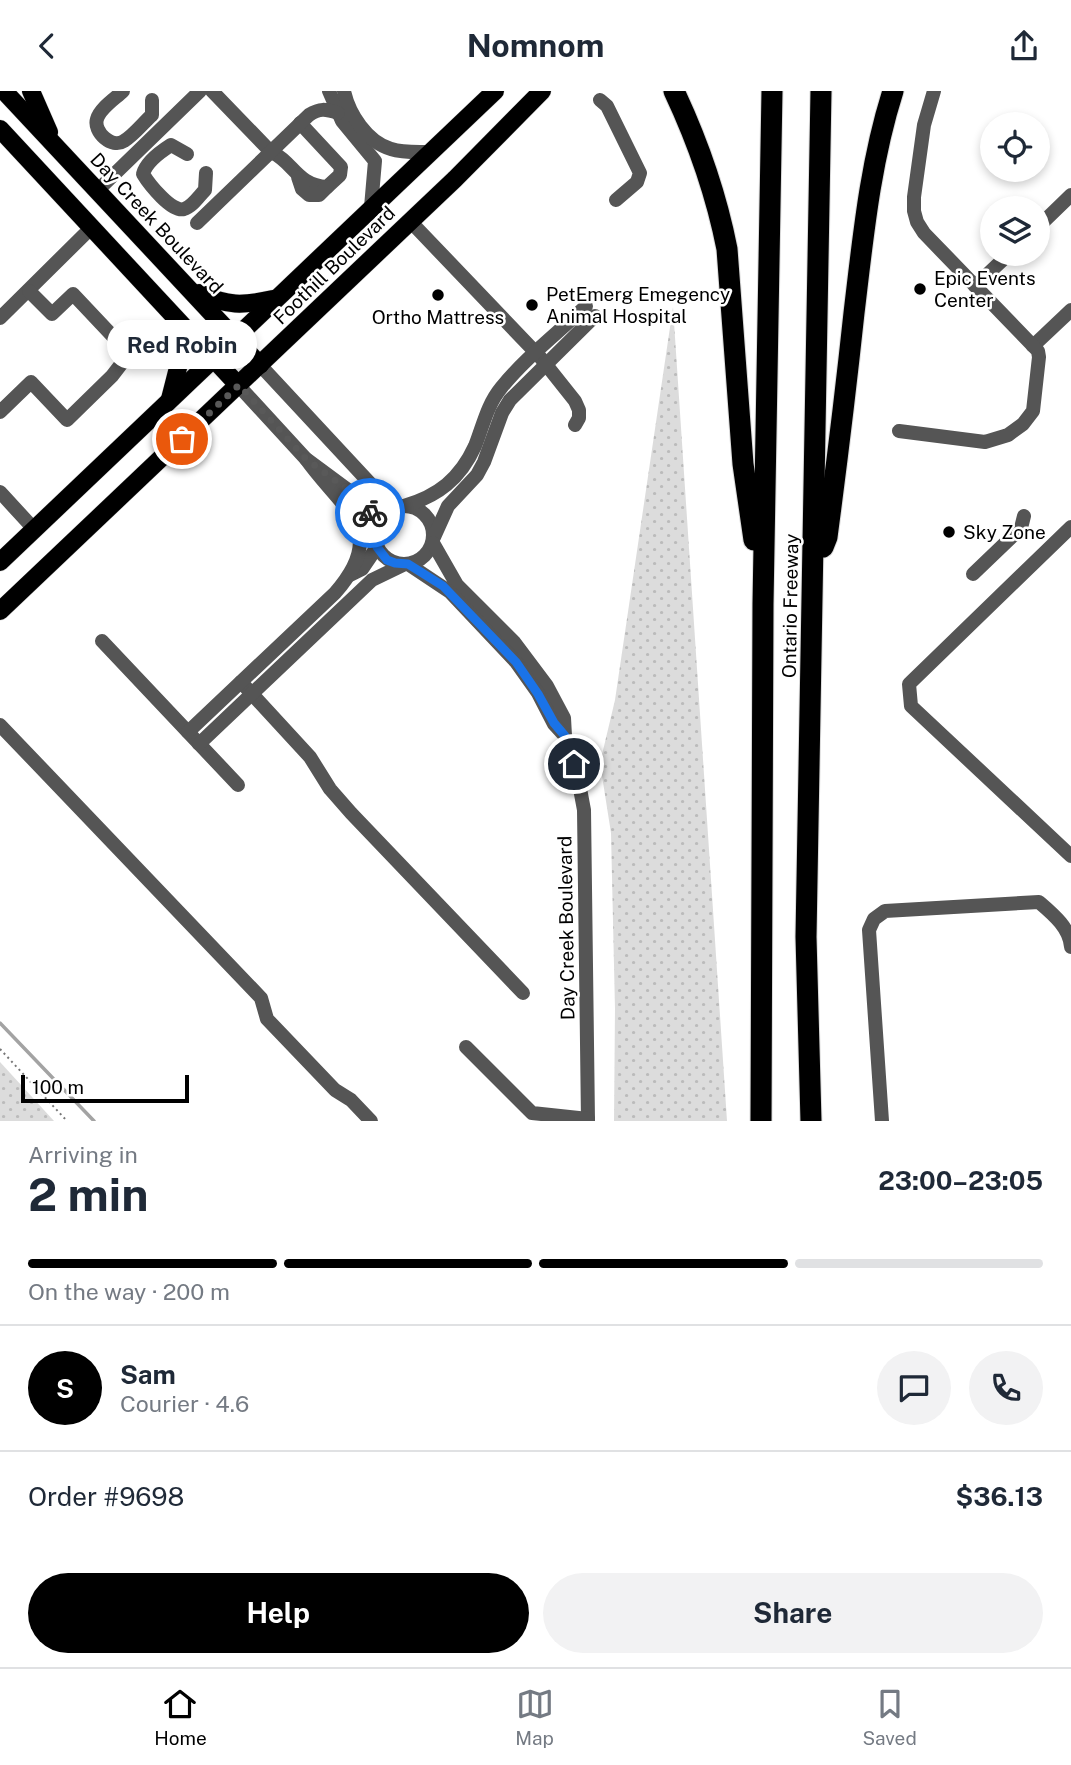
<!DOCTYPE html>
<html lang="en">
<head>
<meta charset="utf-8">
<style>
  body { margin:0; font-family:"Public Sans",sans-serif; background:#f2f2f3; color:#1f2937; height:100vh; display:flex; flex-direction:column; font-size:26px; white-space:nowrap }
  * { box-sizing:border-box; margin:0 }
  p { font-size:23px; color:#747a83 }
  .icon { flex:none; width:38px; height:38px; fill:none; stroke:currentColor; stroke-width:2; stroke-linecap:round; stroke-linejoin:round }
  .map { position:relative; height:1030px; overflow:hidden }
  .drawer { display:flex; flex-direction:column; background:#fff; flex:1 }
  .drawer>* { flex:none }
  .buttons { position:absolute; left:980px; top:21px; display:grid; gap:14px }
  .buttons a { display:grid; place-items:center; width:70px; height:70px; border-radius:50%; background:#fff; box-shadow:0 4px 10px #0003; font-size:35px }
  .scale { position:absolute; left:21px; bottom:18px; width:168px; box-sizing:border-box; padding-left:7px; border:4px solid #000; border-top:0; font-size:19px; line-height:24px; white-space:nowrap; color:#000; -webkit-text-stroke:5px #fff; paint-order:stroke }
  .pin { position:absolute; display:grid; place-items:center; width:60px; height:60px; color:#fff; margin:-30px; border:4px solid #fff; border-radius:50%; box-shadow:0 2px 7px #0007 }
  .courier { position:absolute; display:grid; place-items:center; width:70px; height:70px; margin:-35px; border:5px solid #1a73e8; border-radius:50%; background:#fff; color:#222; box-shadow:0 2px 9px #0007 }
  .bubble { position:absolute; height:49px; border-radius:24px; background:#fff; box-shadow:0 4px 10px #0003; font-size:23px; font-weight:700; line-height:49px; text-align:center }
  .overview em { font-style:normal; font-weight:700 }
  .overview div { display:flex; flex-direction:column-reverse }
  .overview { display:flex; align-items:center; justify-content:space-between; height:119px; padding:0 28px }
  h1 { font-size:46px; font-weight:700; line-height:52px }
  .bar { display:grid; grid-template-columns:repeat(4,1fr); gap:10px 7px; align-content:center; height:84px; padding:0 28px }
  .bar i { height:9px; border-radius:5px; background:#e0e1e3 }
  .bar .on { background:#000 }
  .bar p { grid-column:span 4 }
  .line { display:flex; align-items:center; gap:18px; padding:0 28px; border-top:2px solid #e0e1e3 }
  .line div { flex:1 }
  .round { display:grid; place-items:center; flex:none; width:74px; height:74px; border-radius:37px; background:#f2f2f3 }
  .button { display:flex; gap:14px; margin-top:auto; padding:14px 28px }
  .button a { flex:1; height:80px; border-radius:42px; background:#000; color:#fff; font-size:28px; font-weight:700; line-height:80px; text-align:center }
  .button a+a { background:#f2f2f3; color:#1f2937 }
  header { display:flex; justify-content:space-between; align-items:center; height:91px; padding:0 28px; background:#fff; font-size:32px; font-weight:700 }
  .tab-bar { display:flex; justify-content:space-around; align-items:center; height:98px; border-top:2px solid #e0e1e3; background:#fff; font-size:19px; color:#747a83 }
  .tab-bar a { display:grid; justify-items:center; gap:4px }
  .tab-bar .on { color:#000 }
  .map>svg:first-child { display:block }
  .grass { fill:url(#grass-dots) }
  .lines { fill:none; stroke-linecap:round; stroke-linejoin:round }
  .stream { stroke:#a3a3a3; stroke-width:3.5 }
  .major-casing { stroke:#dbdbdb; stroke-width:19 }
  .highway-casing { stroke:#dbdbdb; stroke-width:23 }
  .path { stroke:#777; stroke-width:2; stroke-dasharray:2 3.5; stroke-linecap:butt }
  .minor { stroke:#555; stroke-width:14 }
  .major { stroke:#000; stroke-width:18 }
  .highway { stroke:#000; stroke-width:21 }
  .done { stroke:#595959; stroke-width:7; stroke-dasharray:0 12.6 }
  .route { stroke:#1a73e8; stroke-width:9 }
  .poi-dot { fill:#000; stroke:#fff; stroke-width:2.5 }
  .labels { text-anchor:middle; dominant-baseline:central; stroke-width:5; stroke-linejoin:round; paint-order:stroke }
  .street-label { font-size:19px; fill:#000; stroke:#fff }
  .poi-label { font-size:19px; fill:#000; stroke:#fff; text-anchor:start }
</style>
</head>
<body>
<header><svg class="icon" aria-label="back" viewBox="0 0 24 24"><path d="M15 5l-7 7 7 7"/></svg>Nomnom<svg class="icon" aria-label="share" viewBox="0 0 24 24"><path d="M12 15V3M7 8l5-5 5 5M5 13v7h14v-7"/></svg></header>
<div class="map">
<svg width="1071" height="1030" viewBox="0 0 1071 1030">
  <defs>
    <pattern id="grass-dots" width="8" height="8" patternUnits="userSpaceOnUse" patternTransform="scale(1.75)"><rect width="8" height="8" fill="#dcdcdc"/><path d="M2 2h.1M6 6h.1" fill="none" stroke="#bbb" stroke-width="1.8" stroke-linecap="round"/></pattern>
  </defs>
  <rect width="100%" height="100%" fill="#fff"/>
  <g class="grass">
    <polygon points="673,216 727,1030 614,1030 615,918 611,742 600,672 615,609"/>
    <polygon points="0,971 54,1030 0,1030"/>
  </g>
  <g class="lines">
    <polyline class="stream" points="0,932 94,1030"/>
    <g class="major-casing">
      <g id="major">
        <polyline points="4,0 260,274"/>
        <polyline points="31,0 49,41"/>
        <polyline points="0,38 238,294"/>
        <path d="M199,202c29,13 43,13 74,6"/>
        <polyline points="170,308 181,265 180,233"/>
        <polyline points="0,471 495,0"/>
        <polyline points="0,520 455,88 542,0"/>
      </g>
    </g>
    <g class="highway-casing">
      <g id="highway">
        <path d="M674,0c24,51 42,102 53,158l16,215 11,76"/>
        <path d="M823,456l4,-10c10,-75 19,-149 27,-224 9,-75 16,-150 39,-222"/>
        <polyline points="761,1030 763,513 772,0"/>
        <polyline points="811,1030 806,846 821,0"/>
      </g>
    </g>
    <polyline class="path" points="0,958 67,1030"/>
    <g class="minor">
      <path d="M123,0c-7,7 -23,17 -26,28 -4,13 15,30 27,22 10,-6 19,-18 28,-26v-15"/>
      <path d="M212,0l59,61c22,9 25,33 56,35l13,-12 1,-8 -41,-44"/>
      <polyline points="329,0 342,30 375,70 371,116"/>
      <path d="M344,0c5,23 23,51 47,58 12,4 26,3 39,3"/>
      <polyline points="600,9 607,15 640,82 637,91 616,109"/>
      <path d="M187,63l-16,-9c-11,7 -25,17 -28,29 6,10 29,39 41,35 8,-2 15,-13 21,-19l1,-17"/>
      <polyline points="298,86 302,98 309,104 319,104 327,96"/>
      <polyline points="98,99 200,0"/>
      <polyline points="410,130 540,266 575,310 579,319 579,327 575,334"/>
      <path d="M197,132l112,-108c11,-7 16,-6 29,-2"/>
      <polyline points="1038,136 1071,104"/>
      <polyline points="975,195 1009,163"/>
      <polyline points="0,227 91,137"/>
      <polyline points="1033,255 1071,219"/>
      <polyline points="260,274 393,417"/>
      <polyline points="238,294 306,368 356,405 377,433"/>
      <polyline points="0,321 31,291 67,329 112,285 122,272 122,255 73,203 52,223 29,200"/>
      <polyline points="899,340 985,351 1008,344 1023,333 1033,320 1039,266 1038,260 924,142 917,131 914,120 914,106 924,34 934,0"/>
      <polyline points="0,401 34,438"/>
      <circle cx="404" cy="444" r="29"/>
      <path d="M404,415c34,-10 56,-27 71,-60 8,-20 12,-41 26,-58 25,-31 57,-55 85,-82"/>
      <polyline points="1071,436 909,593 911,615 1071,765"/>
      <polyline points="434,446 448,415 477,384 484,371 502,322 510,309 595,225"/>
      <polyline points="433,452 457,494 514,551 547,595 564,627 565,645 578,687 584,719 588,1030"/>
      <polyline points="408,473 450,501 516,571 538,602 554,633 565,645"/>
      <polyline points="973,483 1021,437 1024,425"/>
      <polyline points="350,484 362,478 377,456"/>
      <polyline points="102,550 238,694"/>
      <polyline points="241,591 310,666 330,698 351,722 523,902"/>
      <polyline points="0,634 261,907 267,928 335,999 351,1009 371,1030"/>
      <path d="M188,641l147,-139c55,-63 7,-83 -29,-134"/>
      <polyline points="199,653 372,489 403,474"/>
      <polyline points="466,956 532,1022 588,1028"/>
      <path d="M882,1030l-13,-191 5,-11 11,-8 154,-9c14,12 31,26 32,45"/>
    </g>
    <use href="#major" class="major"/>
    <use href="#highway" class="highway"/>
  </g>
  <g class="lines">
    <polyline class="done" points="182,348 239,294 306,368 347,398 370,422"/>
    <polyline class="route" points="370,422 377,433 375,448 377,456 387,469 395,472 408,473 443,495 516,571 538,603 554,632 565,645 574,673"/>
  </g>
  <g class="poi-dot">
    <circle cx="920" cy="198" r="7"/>
    <circle cx="438" cy="204" r="7"/>
    <circle cx="532" cy="214" r="7"/>
    <circle cx="949" cy="441" r="7"/>
  </g>
  <g class="labels">
    <g class="street-label">
      <text transform="translate(157 132) rotate(47)">Day Creek Boulevard</text>
      <text transform="translate(334 174) rotate(-44)">Foothill Boulevard</text>
      <text transform="translate(790 515) rotate(-89)">Ontario Freeway</text>
      <text transform="translate(566 837) rotate(-91)">Day Creek Boulevard</text>
    </g>
    <g class="poi-label">
      <text x="934" y="187">Epic Events<tspan x="934" dy="22">Center</tspan></text>
      <text x="546" y="203">PetEmerg Emegency<tspan x="546" dy="22">Animal Hospital</tspan></text>
      <text x="438" y="226" text-anchor="middle">Ortho Mattress</text>
      <text x="963" y="441">Sky Zone</text>
    </g>
  </g>
</svg>
<div class="buttons">
<a><svg class="icon" aria-label="locate" viewBox="0 0 24 24"><circle cx="12" cy="12" r="6"/><path d="M12 2v4M12 18v4M2 12h4M18 12h4"/></svg></a>
<a><svg class="icon" aria-label="layers" viewBox="0 0 24 24"><path d="M12 4l9 5-9 5-9-5zM3 14l9 5 9-5"/></svg></a>
</div>
<div class="scale">100 m</div>
<div class="pin" style="left:182px;top:348px;background:#ea580c"><svg class="icon" aria-label="bag" viewBox="0 0 24 24"><path d="M5 8h14l-1 12H6zM9 8a3 3 0 0 1 6 0"/></svg></div>
<div class="pin" style="left:574px;top:673px;background:#1f2937"><svg class="icon" aria-label="home" viewBox="0 0 24 24"><path d="M3 11l9-7 9 7M6 9v11h12V9"/></svg></div>
<div class="courier" style="left:370px;top:422px"><svg class="icon" aria-label="bike" viewBox="0 0 24 24"><circle cx="6" cy="16" r="4"/><circle cx="18" cy="16" r="4"/><path d="M6 16l4-8h5l3 8M10 8l3 8H6M13 5h3"/></svg></div>
<div class="bubble" style="left:107px;top:229px;width:150px">Red Robin</div>
</div>
<section class="drawer">
<div class="overview"><div><h1>2 min</h1><p>Arriving in</p></div><em>23:00–23:05</em></div>
<div class="bar"><i class="on"></i><i class="on"></i><i class="on"></i><i></i><p>On the way · 200 m</p></div>
<div class="line" style="height:126px"><b class="round" style="background:#000;color:#fff">S</b><div><b>Sam</b><p>Courier · 4.6</p></div><a class="round"><svg class="icon" aria-label="chat" viewBox="0 0 24 24"><path d="M4 5h16v11H9l-5 4z"/></svg></a><a class="round"><svg class="icon" aria-label="phone" viewBox="0 0 24 24"><path d="M5 4h4l2 5-3 2q2 4 5 5l2-3 5 2v4C11 20 4 13 5 4z"/></svg></a></div>
<div class="line" style="height:91px"><div>Order #9698</div><b>$36.13</b></div>
<div class="button"><a>Help</a><a>Share</a></div>
</section>
<nav class="tab-bar">
<a class="on"><svg class="icon" aria-label="home" viewBox="0 0 24 24"><path d="M3 11l9-7 9 7M6 9v11h12V9"/></svg>Home</a>
<a><svg class="icon" aria-label="map" viewBox="0 0 24 24"><path d="M3 6l6-2 6 2 6-2v14l-6 2-6-2-6 2zM9 4v14M15 6v14"/></svg>Map</a>
<a><svg class="icon" aria-label="saved" viewBox="0 0 24 24"><path d="M7 4h10v16l-5-4-5 4z"/></svg>Saved</a>
</nav>
</body>
</html>
